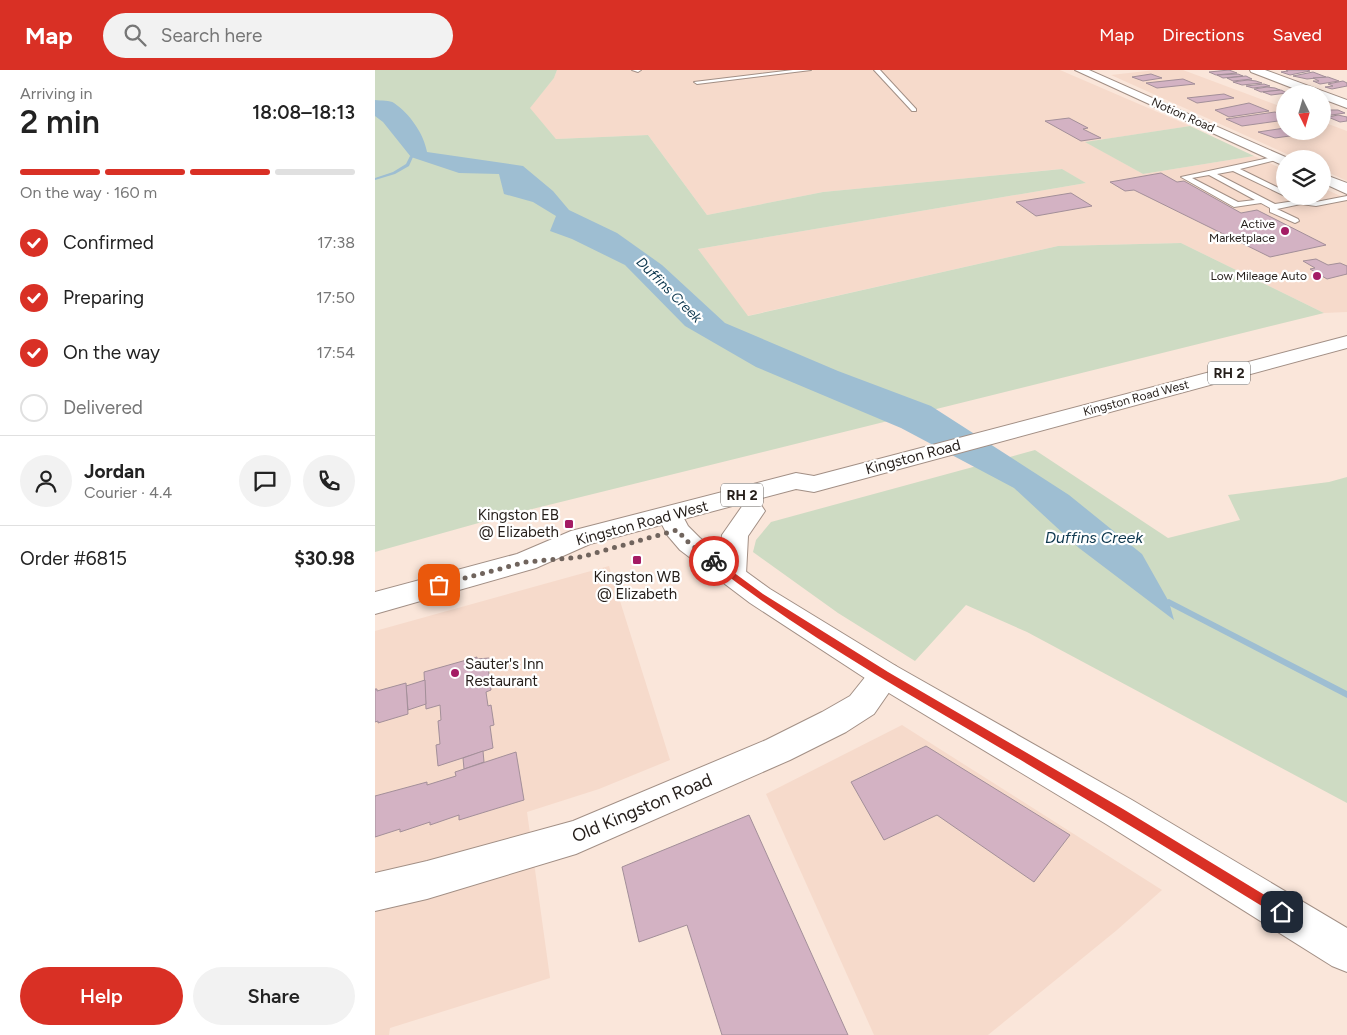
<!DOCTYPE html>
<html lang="en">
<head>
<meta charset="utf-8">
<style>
  body { margin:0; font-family:Figtree,sans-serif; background:#f2f2f2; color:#222; height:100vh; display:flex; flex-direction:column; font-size:19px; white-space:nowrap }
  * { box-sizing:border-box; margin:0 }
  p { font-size:16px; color:#767676 }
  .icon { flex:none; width:28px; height:28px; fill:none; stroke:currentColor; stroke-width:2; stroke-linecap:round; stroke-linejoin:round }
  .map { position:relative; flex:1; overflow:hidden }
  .panel { display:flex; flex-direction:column; background:#fff; width:375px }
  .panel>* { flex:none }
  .needle { width:32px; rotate:175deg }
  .buttons { position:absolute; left:901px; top:15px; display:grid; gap:10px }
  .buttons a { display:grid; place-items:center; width:55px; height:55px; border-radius:50%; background:#fff; box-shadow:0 2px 12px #0003; font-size:25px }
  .pin { position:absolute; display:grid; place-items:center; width:42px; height:42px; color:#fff; margin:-21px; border-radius:10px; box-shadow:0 2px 8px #0006 }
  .courier { position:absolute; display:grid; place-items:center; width:50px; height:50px; margin:-25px; border:4px solid #d93025; border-radius:50%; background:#fff; color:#222; box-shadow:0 1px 6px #0007 }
  .overview em { font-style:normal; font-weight:600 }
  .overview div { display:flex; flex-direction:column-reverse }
  .overview { display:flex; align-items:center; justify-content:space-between; height:85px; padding:0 20px }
  h1 { font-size:32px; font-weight:600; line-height:38px }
  .bar { display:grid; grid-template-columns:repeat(4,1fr); gap:8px 5px; align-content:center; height:60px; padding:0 20px }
  .bar i { height:6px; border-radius:4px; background:#e0e0e0 }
  .bar .selected { background:#d93025 }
  .bar p { grid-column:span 4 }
  .line { display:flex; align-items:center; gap:12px; padding:0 20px; border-top:1px solid #e0e0e0 }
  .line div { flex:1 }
  .round { display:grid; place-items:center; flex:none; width:52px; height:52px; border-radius:26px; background:#f2f2f2 }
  ol { padding:0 20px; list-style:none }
  li { display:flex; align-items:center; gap:15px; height:55px }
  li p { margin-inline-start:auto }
  li .icon { padding:5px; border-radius:50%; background:#d93025; color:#fff; stroke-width:4 }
  li:last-child { color:#767676 }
  li i { width:28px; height:28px; border:2px solid #e0e0e0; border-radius:50% }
  .cta { display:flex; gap:10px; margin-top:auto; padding:10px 20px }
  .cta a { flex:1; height:58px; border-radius:30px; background:#d93025; color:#fff; font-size:20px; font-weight:600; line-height:58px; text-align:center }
  .cta a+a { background:#f2f2f2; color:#222 }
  header { display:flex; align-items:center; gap:30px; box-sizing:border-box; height:70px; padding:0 25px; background:#d93025; color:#fff }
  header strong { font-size:24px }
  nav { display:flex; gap:28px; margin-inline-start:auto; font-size:18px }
  .search { width:350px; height:45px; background:#f2f2f2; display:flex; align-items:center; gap:12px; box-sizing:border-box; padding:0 18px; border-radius:28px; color:#767676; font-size:19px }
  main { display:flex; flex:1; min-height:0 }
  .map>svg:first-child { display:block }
  .built { fill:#f6dacb }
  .green { fill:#cedbc3 }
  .water { fill:#9ebed2 }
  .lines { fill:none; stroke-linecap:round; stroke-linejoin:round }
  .stream { fill:#9ebed2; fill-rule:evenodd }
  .building { fill:#d3b2c3; stroke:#a38f99 }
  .service-casing { stroke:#a28f85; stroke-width:2 }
  .minor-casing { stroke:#a28f85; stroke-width:2 }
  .tertiary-casing { stroke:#a28f85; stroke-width:2 }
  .primary-casing { stroke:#a28f85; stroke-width:2 }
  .service { fill:#fff; fill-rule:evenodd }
  .minor { fill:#fff; fill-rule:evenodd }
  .tertiary { fill:#fff; fill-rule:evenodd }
  .primary { fill:#fff; fill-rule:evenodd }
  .route { fill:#d93025 }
  .done { stroke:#70645d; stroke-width:5; stroke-dasharray:0 9 }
  .poi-dot { fill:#a41b64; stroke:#fff; stroke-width:2 }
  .labels { text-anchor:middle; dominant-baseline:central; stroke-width:4.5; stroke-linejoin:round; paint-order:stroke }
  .far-street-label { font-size:12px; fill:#251e1a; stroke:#fff }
  .far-poi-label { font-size:12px; fill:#251e1a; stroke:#fff; text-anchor:end }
  .far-water-label { font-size:14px; font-style:italic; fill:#0e384f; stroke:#fff }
  .shield { fill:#fff; stroke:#66625f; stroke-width:1 }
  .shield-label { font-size:14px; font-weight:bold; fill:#251e1a }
  .street-label { font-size:15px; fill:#251e1a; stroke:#fff }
  .poi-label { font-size:15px; fill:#251e1a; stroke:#fff; text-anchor:end }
  .water-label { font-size:16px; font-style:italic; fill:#0e384f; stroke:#fff }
  .near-street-label { font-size:18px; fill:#251e1a; stroke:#fff }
</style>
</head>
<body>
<header>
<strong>Map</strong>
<div class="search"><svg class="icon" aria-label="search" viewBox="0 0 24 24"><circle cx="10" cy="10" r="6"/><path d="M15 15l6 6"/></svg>Search here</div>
<nav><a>Map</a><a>Directions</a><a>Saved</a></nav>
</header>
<main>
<section class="panel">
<div class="overview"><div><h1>2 min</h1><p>Arriving in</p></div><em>18:08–18:13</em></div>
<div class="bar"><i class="selected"></i><i class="selected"></i><i class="selected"></i><i></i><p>On the way · 160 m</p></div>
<ol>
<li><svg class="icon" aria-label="check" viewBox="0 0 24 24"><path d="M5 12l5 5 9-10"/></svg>Confirmed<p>17:38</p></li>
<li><svg class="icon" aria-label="check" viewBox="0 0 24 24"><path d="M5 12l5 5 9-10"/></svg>Preparing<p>17:50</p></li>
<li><svg class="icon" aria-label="check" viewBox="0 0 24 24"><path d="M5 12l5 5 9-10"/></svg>On the way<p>17:54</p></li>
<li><i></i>Delivered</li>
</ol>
<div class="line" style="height:90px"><a class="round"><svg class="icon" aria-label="person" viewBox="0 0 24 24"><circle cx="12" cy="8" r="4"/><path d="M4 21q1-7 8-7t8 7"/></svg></a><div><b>Jordan</b><p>Courier · 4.4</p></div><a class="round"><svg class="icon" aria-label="chat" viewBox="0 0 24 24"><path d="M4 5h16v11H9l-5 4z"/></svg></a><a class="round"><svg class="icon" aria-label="phone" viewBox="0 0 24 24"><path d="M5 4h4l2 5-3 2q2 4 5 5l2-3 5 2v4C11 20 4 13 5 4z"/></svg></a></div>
<div class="line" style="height:65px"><div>Order #6815</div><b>$30.98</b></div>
<div class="cta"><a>Help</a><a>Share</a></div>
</section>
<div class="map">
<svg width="972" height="965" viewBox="0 0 972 965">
  <rect width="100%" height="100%" fill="#fae6da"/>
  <g class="built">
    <polygon points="182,0 685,0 815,56 711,72 768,104 879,86 910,100 910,126 948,126 948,118 972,129 972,242 949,243 806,173 683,176 372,246 323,179 711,113 686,99 448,122 332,145 273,65 181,69 154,38 179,8"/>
    <polygon points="780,0 808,0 910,38 910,61 948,61 948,52 972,61 972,111 948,100 948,89 923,89 736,5"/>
    <polygon points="234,496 295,690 224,719 152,742 175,908 15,958 14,965 0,965 0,561"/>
    <polygon points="527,655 787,820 742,860 613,965 499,965 391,724"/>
  </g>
  <g class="green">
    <polygon points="0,0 182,0 179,8 155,38 181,69 273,65 332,145 448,122 687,99 711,113 323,179 373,246 683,176 806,173 949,243 125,447 0,482"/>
    <polygon points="815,56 879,86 768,104 710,72"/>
    <polygon points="660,380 793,468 865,450 853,425 954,412 972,407 972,733 652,562 591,535 540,591 463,543 378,482 381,470 396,452"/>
  </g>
  <path class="water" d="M0,30c6,1 15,0 19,3 16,11 30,31 33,49l96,14 30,25 16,19 48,23 45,32 63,58 113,48 93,35 138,89 73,59 27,48 5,18 -95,-72 -65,-60 -113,-60 -145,-61 -71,-41 -60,-61 -53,-26 -22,-8 6,-15 -23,-14 -29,-8 -5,-20 -40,-1 -48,-16 -28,-35 -8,-6z"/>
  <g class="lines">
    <g class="stream">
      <polygon points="35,86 38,87 34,96 20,104 0,110 0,108 18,102 31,94"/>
      <polygon points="794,529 972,621 972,628 791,534 790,532 791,530"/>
    </g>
  </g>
  <g class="building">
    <polygon points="854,0 862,3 841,5 834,2"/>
    <polygon points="911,0 932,0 935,1 915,5 906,2 913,1"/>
    <polygon points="938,2 951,7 932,9 918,6"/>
    <polygon points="776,4 787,8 768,11 757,7"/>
    <polygon points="863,4 868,6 848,8 842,5"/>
    <polygon points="871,6 877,9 858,11 852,8"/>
    <polygon points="953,7 964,11 945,14 938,11 944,11 938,8"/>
    <polygon points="808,9 820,14 782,18 771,13"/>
    <polygon points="873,10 881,11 887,13 867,15 858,12"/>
    <polygon points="968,11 972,13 972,16 957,19 950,17 958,16 953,14"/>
    <polygon points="889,14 895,16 878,18 871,16"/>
    <polygon points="892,17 900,18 905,20 886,22 879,19"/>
    <polygon points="906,20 912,23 896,25 888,22"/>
    <polygon points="849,24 859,28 822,33 812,28"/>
    <polygon points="874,33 894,41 854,47 840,40"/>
    <polygon points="948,40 963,40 970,43 950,46 948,45"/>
    <polygon points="900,42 910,46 910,50 867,56 851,49"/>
    <polygon points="963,45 972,47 972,51 965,52 953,47"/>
    <polygon points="694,48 713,58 708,59 726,68 706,71 670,51"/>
    <polygon points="910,58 910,61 937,63 900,68 883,62"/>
    <polygon points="786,103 802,112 809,111 866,143 882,140 951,175 895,187 759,120 750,121 735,112"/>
    <polygon points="696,123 717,136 661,146 641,132"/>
    <polygon points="941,189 953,195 965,193 972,196 972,204 952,209 935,199 940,198 928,191"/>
    <polygon points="102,587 102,589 114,588 113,596 116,620 111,622 113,636 116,635 119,655 115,656 118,678 63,696 61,675 65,674 63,651 66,650 65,635 51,639 49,602"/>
    <polygon points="50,610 51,634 33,640 31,616"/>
    <polygon points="31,613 33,644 3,653 3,651 0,652 0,619 2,619 2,621"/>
    <polygon points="551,676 695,765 659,812 562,745 509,770 476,712"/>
    <polygon points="108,681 109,692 89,699 88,688"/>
    <polygon points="141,682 149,730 84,750 84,745 55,755 55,752 25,762 25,759 0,767 0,726 52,712 52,715 81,706 80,702"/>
    <polygon points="374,745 473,965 347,965 312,855 264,872 247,797"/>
  </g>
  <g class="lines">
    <g class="service-casing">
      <g id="service">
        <polygon points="257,0 266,0 263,2"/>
        <polygon points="418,0 436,0 322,14 319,12"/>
        <polygon points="499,0 505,0 541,39 541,41 537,41"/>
        <path d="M903,86l2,1v2l-40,10 45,22v5l-52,-25 -16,3 58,30 26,-4 15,2 31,-6v4l-31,6 -15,-2 -24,5 21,10 1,2 -4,2 -25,-11v-4l-9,-5 -27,4 -53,-30zM834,105l46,25 -17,2 -46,-24z"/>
      </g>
    </g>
    <g class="minor-casing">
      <g id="minor">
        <polygon points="700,0 714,0 915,89 910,89 910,95 905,94"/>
        <polygon points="875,0 890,0 972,30 972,38 948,29 948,24 933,24 876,2"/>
        <polygon points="948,104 972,113 972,124 948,113"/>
        <polygon points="510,593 521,596 526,605 499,644 471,662 415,690 201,784 52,829 0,841 0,803 52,791 198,751 391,670 447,642 475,626 499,596"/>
      </g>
    </g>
    <g class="tertiary-casing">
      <polygon id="tertiary" points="295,436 304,439 313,456 325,468 395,519 521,596 757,730 972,858 972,902 957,896 731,754 499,614 375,533 305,480 293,466 282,445 286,439"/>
    </g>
    <g class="primary-casing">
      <g id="primary">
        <polygon points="972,266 972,278 439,422 421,419 215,474 161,498 0,544 0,522 142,484 196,461 421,403 439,406"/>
        <polygon points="377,433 386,435 390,441 373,466 371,504 367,511 357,514 347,511 343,504 347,465 368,435"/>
      </g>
    </g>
    <use href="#service" class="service"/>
    <use href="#minor" class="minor"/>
    <use href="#tertiary" class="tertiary"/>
    <use href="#primary" class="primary"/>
  </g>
  <path class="route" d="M339,488l49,36 125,78 235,137 163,99 2,4 -2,4 -4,1 -4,-1c-96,-59 -191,-117 -288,-174 -95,-56 -192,-111 -279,-179v-4z"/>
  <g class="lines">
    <polyline class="done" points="64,515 151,492 206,487 302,460 315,474 339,491"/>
  </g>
  <g class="poi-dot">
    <circle cx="910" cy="161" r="5"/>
    <circle cx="942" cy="206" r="5"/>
    <rect x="189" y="449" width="10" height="10" rx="2.5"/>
    <rect x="257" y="485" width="10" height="10" rx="2.5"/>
    <circle cx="80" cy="603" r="5"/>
  </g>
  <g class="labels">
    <g class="far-street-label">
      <text transform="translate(808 45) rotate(24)">Notion Road</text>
      <text transform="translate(761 328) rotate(-15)">Kingston Road West</text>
    </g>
    <g class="far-poi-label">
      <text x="900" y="154">Active<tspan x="900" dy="14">Marketplace</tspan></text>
      <text x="932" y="206">Low Mileage Auto</text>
    </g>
    <g class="far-water-label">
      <text transform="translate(294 220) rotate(45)">Duffins Creek</text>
    </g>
    <g class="shield">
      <rect x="833" y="291.5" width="42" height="23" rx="4"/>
      <rect x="346" y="413.5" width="42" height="23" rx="4"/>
    </g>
    <g class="shield-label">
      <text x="854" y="303">RH 2</text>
      <text x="367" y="425">RH 2</text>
    </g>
    <g class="street-label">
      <text transform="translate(538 387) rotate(-15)">Kingston Road</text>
      <text transform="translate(267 453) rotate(-15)">Kingston Road West</text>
    </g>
    <g class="poi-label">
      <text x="184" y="445">Kingston EB<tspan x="184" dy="17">@ Elizabeth</tspan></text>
      <text x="262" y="507" text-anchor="middle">Kingston WB<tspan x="262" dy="17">@ Elizabeth</tspan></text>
      <text x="90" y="594" text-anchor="start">Sauter's Inn<tspan x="90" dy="17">Restaurant</tspan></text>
    </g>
    <g class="water-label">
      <text x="719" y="467">Duffins Creek</text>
    </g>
    <g class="near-street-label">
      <text transform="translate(267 738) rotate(-23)">Old Kingston Road</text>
    </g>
  </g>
</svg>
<div class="buttons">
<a><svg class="needle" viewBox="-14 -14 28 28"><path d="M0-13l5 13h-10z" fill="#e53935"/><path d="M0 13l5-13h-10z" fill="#767676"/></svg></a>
<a><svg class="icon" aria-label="layers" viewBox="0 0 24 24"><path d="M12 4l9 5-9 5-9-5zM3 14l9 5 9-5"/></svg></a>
</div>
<div class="pin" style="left:64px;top:515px;background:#ea580c"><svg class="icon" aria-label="bag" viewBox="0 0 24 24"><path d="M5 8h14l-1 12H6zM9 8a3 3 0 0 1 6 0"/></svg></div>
<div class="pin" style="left:907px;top:842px;background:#1f2937"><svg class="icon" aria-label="home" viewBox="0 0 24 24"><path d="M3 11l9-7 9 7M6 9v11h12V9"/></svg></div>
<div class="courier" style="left:339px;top:491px"><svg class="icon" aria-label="bike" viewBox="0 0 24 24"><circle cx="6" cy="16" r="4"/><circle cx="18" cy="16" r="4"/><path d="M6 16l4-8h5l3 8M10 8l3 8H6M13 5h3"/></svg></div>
</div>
</main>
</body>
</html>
